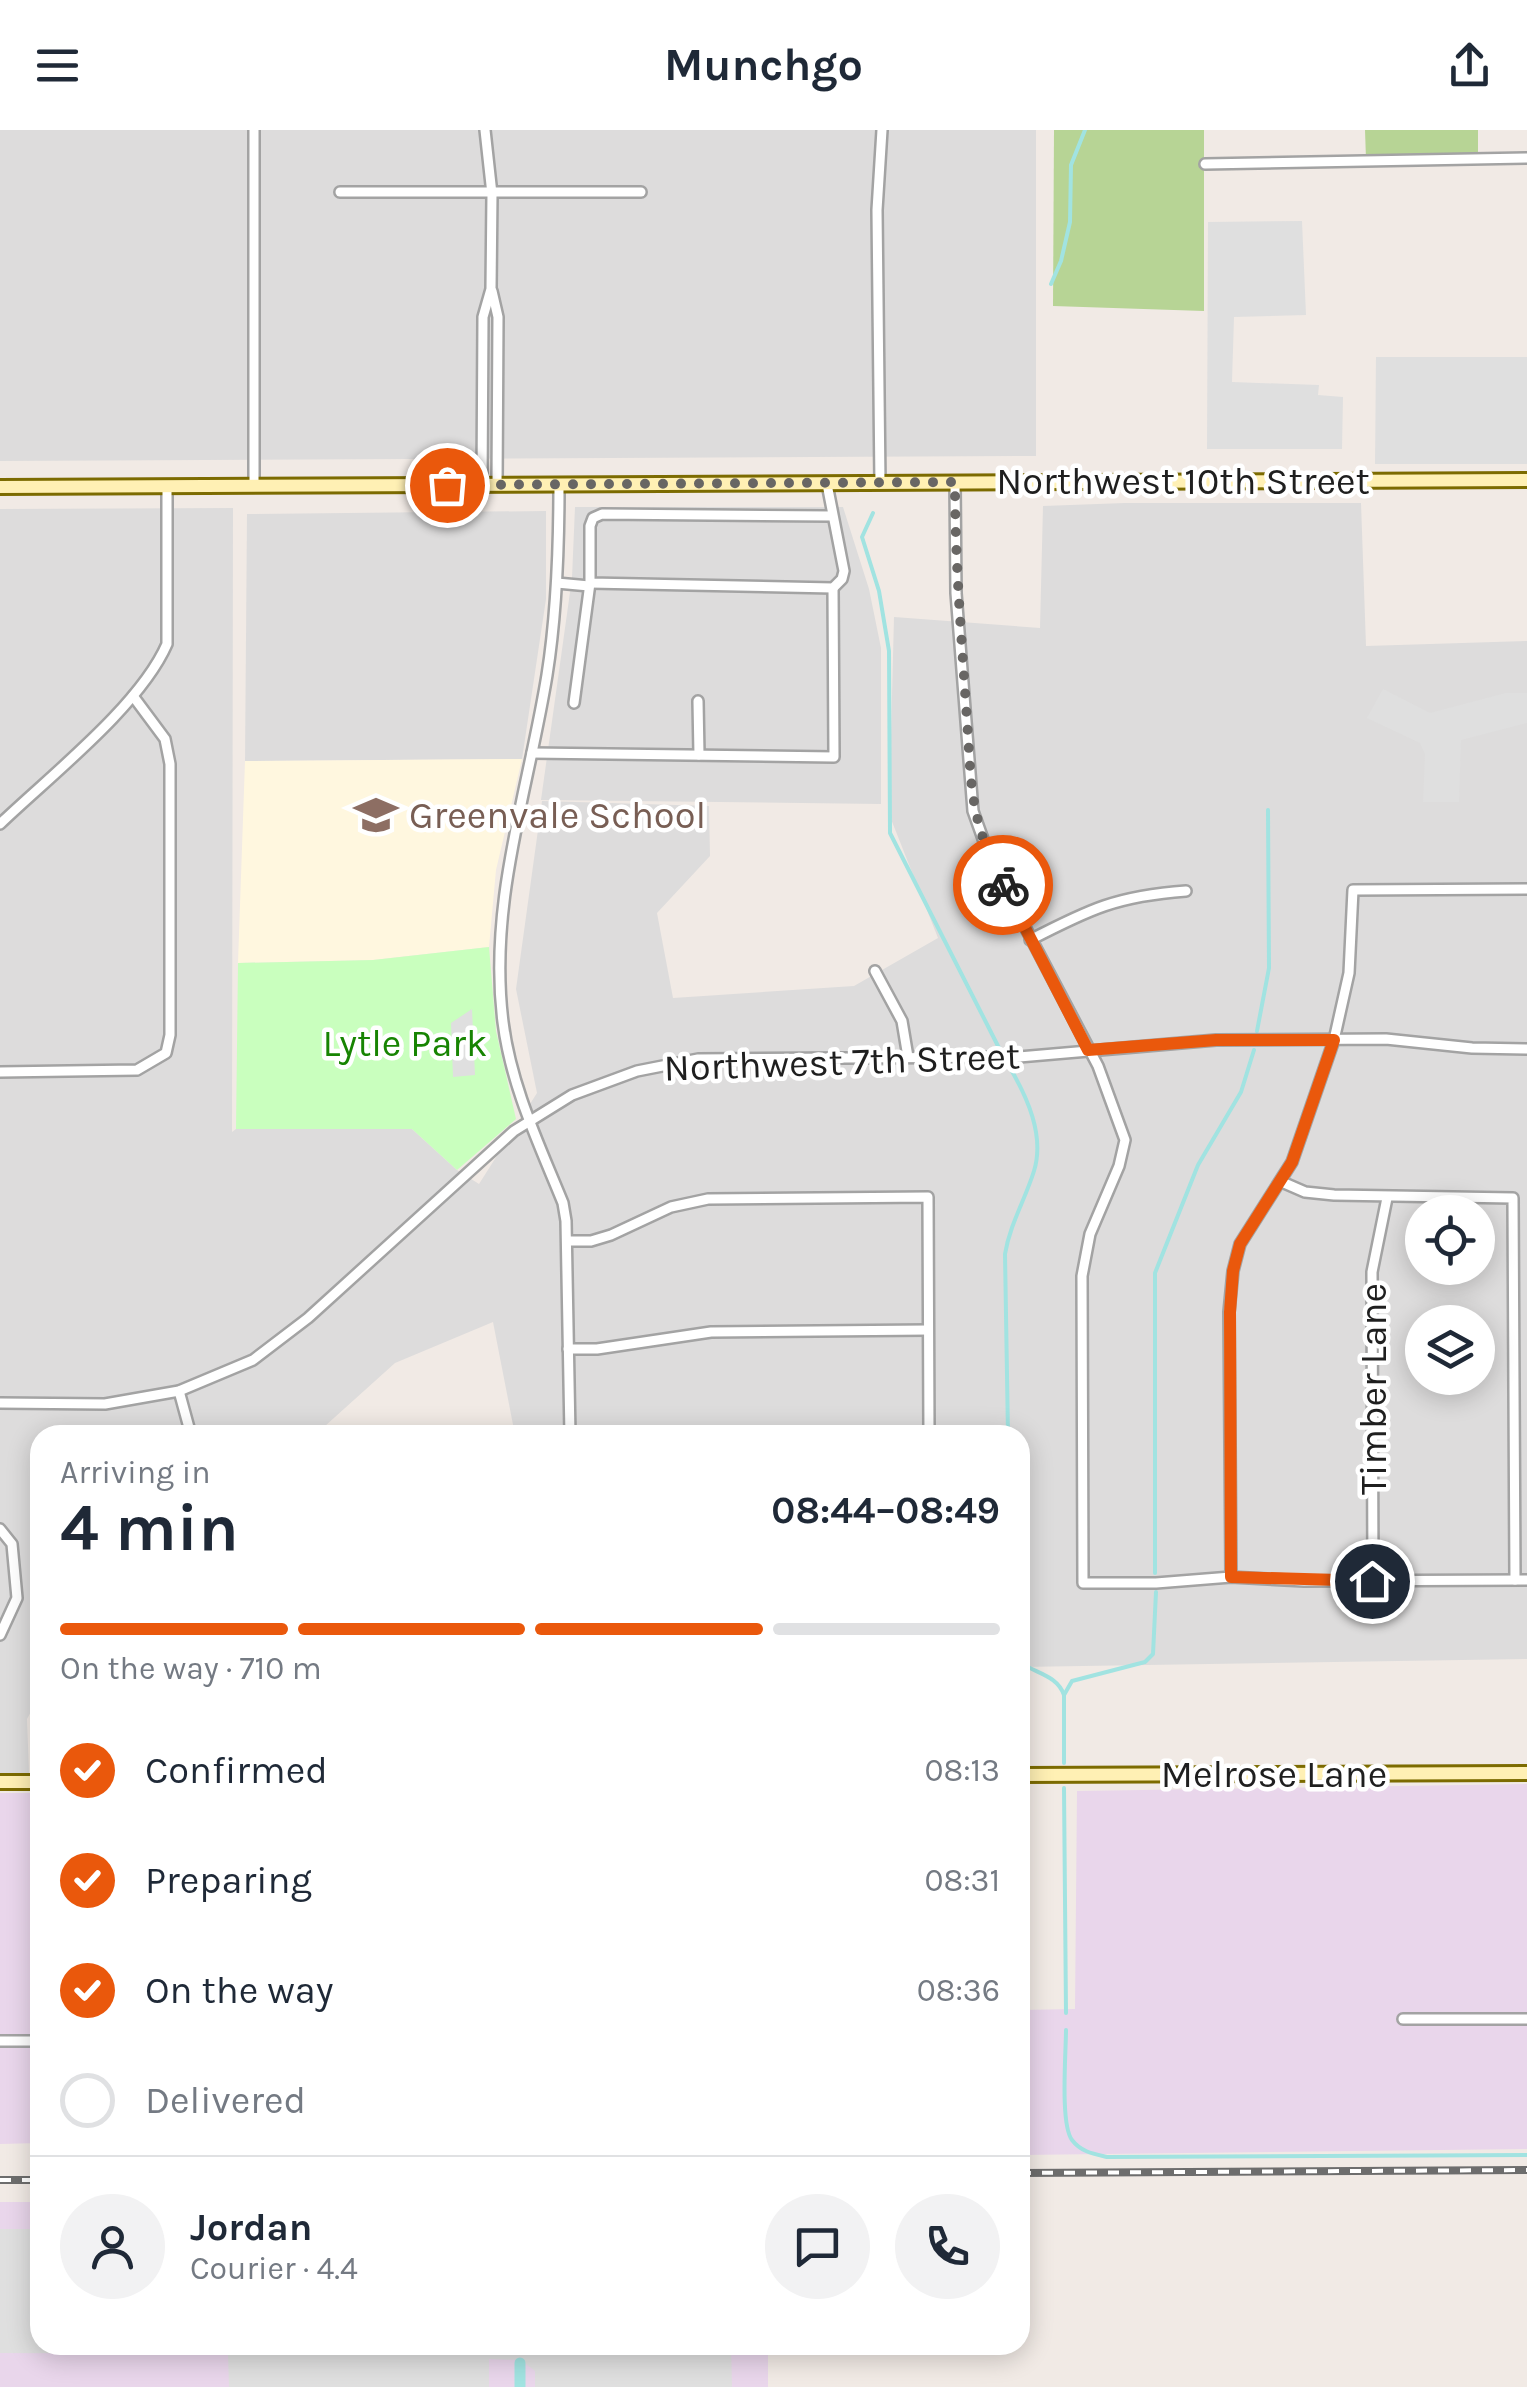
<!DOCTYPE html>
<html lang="en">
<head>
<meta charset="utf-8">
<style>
  body { margin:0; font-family:Karla,sans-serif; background:#f2f2f3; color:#1f2937; height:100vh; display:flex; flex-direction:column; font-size:38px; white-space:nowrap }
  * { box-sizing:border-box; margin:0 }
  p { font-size:32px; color:#747a83 }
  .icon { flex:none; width:55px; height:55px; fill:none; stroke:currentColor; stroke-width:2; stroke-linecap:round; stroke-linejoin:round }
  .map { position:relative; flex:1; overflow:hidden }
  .details { position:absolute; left:30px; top:1295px; width:1000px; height:930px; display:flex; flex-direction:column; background:#fff; border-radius:30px; box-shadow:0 5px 25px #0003 }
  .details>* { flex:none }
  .tools { position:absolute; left:1405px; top:1065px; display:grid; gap:20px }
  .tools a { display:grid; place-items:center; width:90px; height:90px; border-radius:50%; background:#fff; box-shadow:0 5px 25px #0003; font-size:50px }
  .pin { position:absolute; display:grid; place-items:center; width:85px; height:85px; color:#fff; margin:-42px; border:5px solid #fff; border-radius:50%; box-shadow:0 2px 10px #0007 }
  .courier { position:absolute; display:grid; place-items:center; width:100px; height:100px; margin:-50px; border:8px solid #ea580c; border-radius:50%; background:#fff; color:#222; box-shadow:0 2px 12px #0007 }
  .summary em { font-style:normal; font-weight:700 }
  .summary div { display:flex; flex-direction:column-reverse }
  .summary { display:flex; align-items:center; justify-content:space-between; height:170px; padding:0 30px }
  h1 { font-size:65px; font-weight:700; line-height:75px }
  .bar { display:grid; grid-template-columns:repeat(4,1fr); gap:15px 10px; align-content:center; height:120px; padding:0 30px }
  .bar i { height:12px; border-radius:8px; background:#e0e1e3 }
  .bar .active { background:#ea580c }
  .bar p { grid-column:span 4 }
  .line { display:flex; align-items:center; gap:25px; padding:0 30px; border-top:2px solid #e0e1e3 }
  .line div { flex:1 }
  .round { display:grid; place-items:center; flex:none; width:105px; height:105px; border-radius:52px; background:#f2f2f3 }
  ol { padding:0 30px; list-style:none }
  li { display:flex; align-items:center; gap:30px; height:110px }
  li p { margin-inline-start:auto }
  li .icon { padding:10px; border-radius:50%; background:#ea580c; color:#fff; stroke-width:4 }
  li:last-child { color:#747a83 }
  li i { width:55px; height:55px; border:5px solid #e0e1e3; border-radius:50% }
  header { display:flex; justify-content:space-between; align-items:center; height:130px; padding:0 30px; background:#fff; font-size:45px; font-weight:700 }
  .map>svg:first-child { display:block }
  .residential { fill:#dddcdc; fill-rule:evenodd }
  .industrial { fill:#e9d6eb }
  .education { fill:#fff7df }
  .forest { fill:#b7d495 }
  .park { fill:#c9ffbe }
  .parking { fill:#dfdfdf }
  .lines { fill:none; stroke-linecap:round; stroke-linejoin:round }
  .stream { stroke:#a1e3e1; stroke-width:4 }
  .canal { stroke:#a1e3e1; stroke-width:11 }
  .street-casing { stroke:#a3a3a3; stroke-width:14 }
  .secondary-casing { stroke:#7c6b00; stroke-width:18 }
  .street { stroke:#fff; stroke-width:9 }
  .secondary { stroke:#fff0b4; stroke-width:12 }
  .rail-casing { stroke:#6d6d6d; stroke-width:8 }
  .rail { stroke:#fff; stroke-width:4; stroke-dasharray:11; stroke-linecap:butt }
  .done { stroke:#686664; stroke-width:10; stroke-dasharray:0 18 }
  .route { stroke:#ea580c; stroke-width:12 }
  .labels { text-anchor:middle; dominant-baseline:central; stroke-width:9; stroke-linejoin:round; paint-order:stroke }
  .street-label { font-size:38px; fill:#1f1f1f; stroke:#fff }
  .education-label { font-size:38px; fill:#785e54; stroke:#fff; text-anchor:start }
  .park-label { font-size:38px; fill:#178402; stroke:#fff }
</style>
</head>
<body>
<header><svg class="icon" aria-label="menu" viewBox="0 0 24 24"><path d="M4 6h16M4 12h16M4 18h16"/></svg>Munchgo<svg class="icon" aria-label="share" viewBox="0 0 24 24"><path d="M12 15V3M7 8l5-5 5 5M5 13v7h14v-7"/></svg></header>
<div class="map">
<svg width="1527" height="2257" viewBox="0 0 1527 2257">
  <rect width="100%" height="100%" fill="#f1eae5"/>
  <g class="residential">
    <polygon points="0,0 1036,0 1036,326 0,331"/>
    <path d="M1125,373h236l5,143 161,-5v1018l-507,8v-232h-505l-22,-113 -98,41 -80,72h-275v260l-13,24 2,54h-29v-1264l233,-1 -1,624 4,-3h176l45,41 22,14 58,-91 -21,-104 26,-188 167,5 1,50 -53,57 16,85 181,-12 84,-48 -49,-124 5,-197 146,11 3,-122zM1422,1082h56v56h-56zM1422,1192h56v56h-56z"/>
    <polygon points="575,377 843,377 869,459 881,518 881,674 541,670 572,448"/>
    <polygon points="546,381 546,469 522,629 245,631 247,384"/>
  </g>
  <g class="industrial">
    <polygon points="1527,1654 1527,2019 1020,2025 1020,1880 1075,1879 1077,1661"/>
    <polygon points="0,1663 40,1663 40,2013 0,2014"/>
    <polygon points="0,2072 40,2072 40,2215 768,2215 768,2257 0,2257"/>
  </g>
  <polygon class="education" points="522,629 496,740 489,817 373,830 238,833 245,631"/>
  <g class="forest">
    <polygon points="1054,0 1204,0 1204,181 1053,176"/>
    <polygon points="1365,0 1478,0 1478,28 1366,29"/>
  </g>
  <polygon class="park" points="489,817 496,901 516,989 457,1040 412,999 236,999 238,833 373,830"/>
  <g class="parking">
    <polygon points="1302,91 1306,185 1234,187 1232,252 1319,255 1318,265 1343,267 1342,319 1207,319 1208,92"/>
    <polygon points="1376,227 1527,227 1527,334 1375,334"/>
    <polygon points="1383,559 1430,583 1506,563 1527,563 1527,593 1461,610 1459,672 1423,672 1425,624 1420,613 1367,588"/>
    <polygon points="472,879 475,945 453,947 451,893"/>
    <polygon points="0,2099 40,2099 40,2215 731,2215 732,2257 535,2257 535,2241 521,2230 489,2229 489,2257 229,2257 228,2224 0,2223"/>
  </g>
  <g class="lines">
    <g class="stream">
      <polyline points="1051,154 1061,131 1070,92 1071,35 1085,0"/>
      <polyline points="873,383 862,407 879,461 889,521 890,703 999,918"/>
      <polyline points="1257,901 1269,838 1268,680"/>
      <path d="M1008,1305l-3,-181c5,-30 20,-54 29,-83 11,-36 -7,-74 -25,-105"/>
      <polyline points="1155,1443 1155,1143 1198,1035 1241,962 1254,920"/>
      <path d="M1020,1532c16,12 37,13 44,33v68"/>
      <polyline points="1064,1565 1072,1551 1145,1532 1153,1524 1156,1462"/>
      <polyline points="1064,1658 1066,1883"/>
      <path d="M1066,1900c0,23 -6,94 6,110 9,12 22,14 35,17l420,-2"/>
    </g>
    <polyline class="canal" points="520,2233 520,2257"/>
    <g class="street-casing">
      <g id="street">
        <polyline points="1205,34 1527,28"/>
        <polyline points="340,62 641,62"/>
        <polyline points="492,161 498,187 497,355"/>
        <polyline points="955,352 956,463 973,681 992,734 1098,936 1125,1010 1119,1036 1090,1104 1082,1146 1083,1453 1156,1453 1231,1447 1304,1451 1527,1450"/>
        <polyline points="827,354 844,441 842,449 833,458 590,453 590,396 593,388 602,384 832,386"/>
        <polyline points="880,354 877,80 882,0"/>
        <polyline points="482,355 483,187 491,159 492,64 485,0"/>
        <path d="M559,355c0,64 -2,127 -12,190 -19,117 -59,228 -44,347 8,64 36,122 60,181l3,18 4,214"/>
        <polyline points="254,356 254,0"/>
        <polyline points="557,453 589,456"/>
        <polyline points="698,571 699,625"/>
        <polyline points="574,573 590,453"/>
        <polyline points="532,623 834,627 833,458"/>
        <path d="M0,694c50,-48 140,-118 167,-180v-158"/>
        <path d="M1030,810c60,-31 87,-44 156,-49"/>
        <polyline points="875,841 902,891 908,927"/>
        <polyline points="0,942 137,940 166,923 170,905 170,634 165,609 133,566"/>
        <polyline points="1282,1052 1305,1062 1334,1065 1513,1068 1515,1450"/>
        <polyline points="567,1111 591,1111 611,1105 671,1077 708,1069 928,1067 929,1305"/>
        <polyline points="568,1219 597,1219 711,1202 928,1200"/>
        <polyline points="179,1261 191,1305"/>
        <polyline points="0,1273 105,1274 179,1261 253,1230 308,1188 514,1001 572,965 637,941 698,929 1019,927 1216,910 1386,909 1472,918 1527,919"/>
        <polyline points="0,1399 12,1414 17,1468 0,1505"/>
        <polyline points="1231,1447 1229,1182 1233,1141 1240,1114 1292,1032 1334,910 1349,843 1353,760 1527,759"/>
        <polyline points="1373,1451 1372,1142 1387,1068"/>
        <polyline points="1403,1889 1527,1889"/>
        <polyline points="0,1911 40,1911"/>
      </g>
    </g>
    <g class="secondary-casing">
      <g id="secondary">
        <polyline points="0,357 1527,350"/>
        <polyline points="1020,1645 1527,1643"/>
        <polyline points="0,1652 40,1652"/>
      </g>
    </g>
    <use href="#street" class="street"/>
    <use href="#secondary" class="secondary"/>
    <g class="rail-casing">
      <g id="rail">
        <polyline points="1020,2043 1527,2040"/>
        <polyline points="0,2050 40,2050"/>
      </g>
    </g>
    <use href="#rail" class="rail"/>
  </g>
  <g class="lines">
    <path class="done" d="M447,355l508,-3c0,77 6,147 11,224 6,75 1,108 37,179"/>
    <polyline class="route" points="1003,755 1088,920 1216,910 1334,910 1292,1032 1240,1114 1233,1141 1230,1182 1231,1447 1372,1451"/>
  </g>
  <defs>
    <g id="school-bare" transform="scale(3.45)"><path d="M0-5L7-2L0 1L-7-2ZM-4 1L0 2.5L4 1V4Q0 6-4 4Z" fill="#8d6e63" stroke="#fff" stroke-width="2.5" paint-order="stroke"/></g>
  </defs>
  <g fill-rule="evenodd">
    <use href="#school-bare" x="376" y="685"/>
  </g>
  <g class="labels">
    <g class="street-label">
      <text x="1183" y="351">Northwest 10th Street</text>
      <text transform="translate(842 932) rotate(-2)">Northwest 7th Street</text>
      <text transform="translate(1373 1259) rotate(-90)">Timber Lane</text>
      <text x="1274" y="1644">Melrose Lane</text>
    </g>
    <g class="education-label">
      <text x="409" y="685">Greenvale School</text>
    </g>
    <g class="park-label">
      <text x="405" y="913">Lytle Park</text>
    </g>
  </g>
</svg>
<div class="tools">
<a><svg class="icon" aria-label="locate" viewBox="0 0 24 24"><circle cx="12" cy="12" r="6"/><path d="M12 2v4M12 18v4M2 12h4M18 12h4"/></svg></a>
<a><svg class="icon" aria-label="layers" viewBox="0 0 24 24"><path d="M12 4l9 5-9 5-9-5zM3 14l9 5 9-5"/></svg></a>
</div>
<div class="pin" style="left:447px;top:355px;background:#ea580c"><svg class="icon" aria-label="bag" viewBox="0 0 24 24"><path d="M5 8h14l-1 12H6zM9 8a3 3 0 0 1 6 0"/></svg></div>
<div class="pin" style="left:1372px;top:1451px;background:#1f2937"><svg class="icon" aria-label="home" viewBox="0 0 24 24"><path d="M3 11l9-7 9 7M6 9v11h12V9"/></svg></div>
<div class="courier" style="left:1003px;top:755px"><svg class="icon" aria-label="bike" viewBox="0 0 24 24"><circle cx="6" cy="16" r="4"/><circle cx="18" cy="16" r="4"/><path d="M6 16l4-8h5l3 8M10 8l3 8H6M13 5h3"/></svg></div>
<section class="details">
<div class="summary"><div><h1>4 min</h1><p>Arriving in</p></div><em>08:44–08:49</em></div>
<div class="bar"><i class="active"></i><i class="active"></i><i class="active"></i><i></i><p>On the way · 710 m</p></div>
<ol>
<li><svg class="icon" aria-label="check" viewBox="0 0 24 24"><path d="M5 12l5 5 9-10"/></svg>Confirmed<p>08:13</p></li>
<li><svg class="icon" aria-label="check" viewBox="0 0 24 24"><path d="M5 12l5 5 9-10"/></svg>Preparing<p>08:31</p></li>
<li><svg class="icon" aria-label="check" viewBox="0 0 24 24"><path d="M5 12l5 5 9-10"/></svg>On the way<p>08:36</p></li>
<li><i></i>Delivered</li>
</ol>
<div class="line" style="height:180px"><a class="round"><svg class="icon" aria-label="person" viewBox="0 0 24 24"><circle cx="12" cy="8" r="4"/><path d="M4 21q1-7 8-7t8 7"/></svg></a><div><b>Jordan</b><p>Courier · 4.4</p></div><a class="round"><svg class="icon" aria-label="chat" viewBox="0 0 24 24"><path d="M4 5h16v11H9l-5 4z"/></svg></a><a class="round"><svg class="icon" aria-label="phone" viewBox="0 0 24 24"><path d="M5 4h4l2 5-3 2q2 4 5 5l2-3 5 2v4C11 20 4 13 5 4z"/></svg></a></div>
</section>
</div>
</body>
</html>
